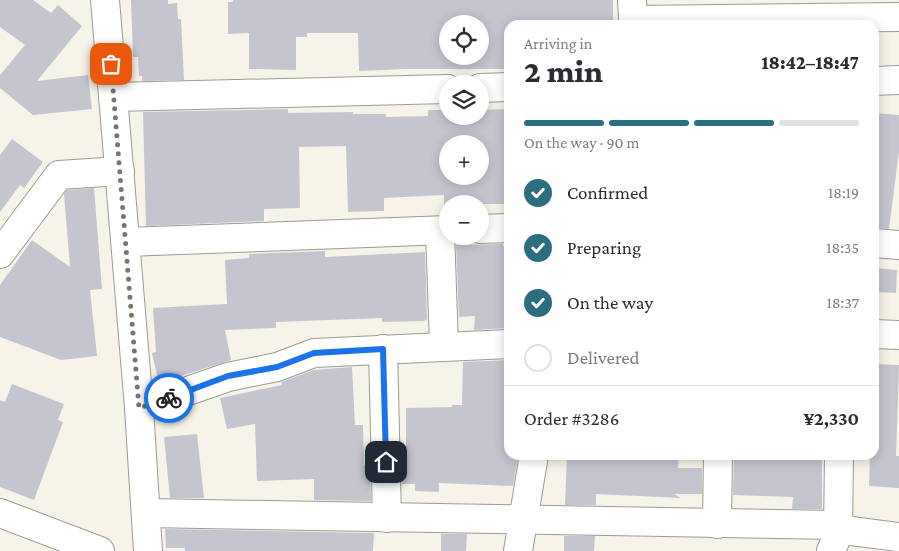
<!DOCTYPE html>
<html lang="en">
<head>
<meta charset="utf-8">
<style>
  body { margin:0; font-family:"Crimson Pro",serif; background:#f2f2f3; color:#2b2b33; height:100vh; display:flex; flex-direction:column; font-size:19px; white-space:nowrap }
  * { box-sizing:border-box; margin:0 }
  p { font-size:16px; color:#7c7c81 }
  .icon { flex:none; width:28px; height:28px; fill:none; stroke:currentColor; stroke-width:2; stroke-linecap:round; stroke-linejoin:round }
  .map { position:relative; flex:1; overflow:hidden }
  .drawer { position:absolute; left:504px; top:20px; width:375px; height:440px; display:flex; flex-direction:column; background:#fff; border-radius:15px; box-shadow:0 2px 12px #0003 }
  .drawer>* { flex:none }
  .tools { position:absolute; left:439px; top:15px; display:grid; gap:10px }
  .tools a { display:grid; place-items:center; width:50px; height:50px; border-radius:50%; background:#fff; box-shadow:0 2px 12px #0003; font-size:25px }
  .pin { position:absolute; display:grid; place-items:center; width:42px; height:42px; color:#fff; margin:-21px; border-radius:10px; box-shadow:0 2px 8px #0006 }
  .courier { position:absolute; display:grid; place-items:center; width:50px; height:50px; margin:-25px; border:4px solid #1a73e8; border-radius:50%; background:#fff; color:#222; box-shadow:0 1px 6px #0007 }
  .head em { font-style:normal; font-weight:800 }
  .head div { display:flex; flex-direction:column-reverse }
  .head { display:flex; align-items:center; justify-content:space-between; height:85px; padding:0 20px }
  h1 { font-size:32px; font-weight:800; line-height:38px }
  .bar { display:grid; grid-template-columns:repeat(4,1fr); gap:8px 5px; align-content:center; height:60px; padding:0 20px }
  .bar i { height:6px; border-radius:4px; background:#e1e1e2 }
  .bar .current { background:#2b6e7f }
  .bar p { grid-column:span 4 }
  .line { display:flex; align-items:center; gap:12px; padding:0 20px; border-top:1px solid #e1e1e2 }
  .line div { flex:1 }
  ol { padding:0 20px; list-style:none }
  li { display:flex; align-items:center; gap:15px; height:55px }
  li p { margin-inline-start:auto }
  li .icon { padding:5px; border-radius:50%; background:#2b6e7f; color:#fff; stroke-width:4 }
  li:last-child { color:#7c7c81 }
  li i { width:28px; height:28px; border:2px solid #e1e1e2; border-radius:50% }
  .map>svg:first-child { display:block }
  .building { fill:#c4c5cf; fill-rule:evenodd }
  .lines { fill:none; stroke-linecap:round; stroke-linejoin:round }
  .minor-casing { stroke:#9c9a90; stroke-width:30 }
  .tertiary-casing { stroke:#9c9a90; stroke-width:30 }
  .minor { stroke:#fff; stroke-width:28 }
  .tertiary { stroke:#fff; stroke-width:28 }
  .done { stroke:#777770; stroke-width:5; stroke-dasharray:0 9 }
  .route { stroke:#1a73e8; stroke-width:6 }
</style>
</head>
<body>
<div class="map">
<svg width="899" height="551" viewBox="0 0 899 551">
  <rect width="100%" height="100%" fill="#f6f4e9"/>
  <g class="building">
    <polygon points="0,0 33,0 51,13 58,5 82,26 37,81 88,75 92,109 33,115 0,88 0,75 25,45 0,27"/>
    <polygon points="131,0 168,0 168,4 177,3 178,19 181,19 184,80 142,81 142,76 139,76 138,57 133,57"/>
    <path d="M233,0h380v25h-104v44h-104l-46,2 -1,-38h-51v4h-11v33l-47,-1v-36l-21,1v-32h5zM448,24h32v32h-32z"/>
    <path d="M288,109v4l65,-1v2h33v3l42,-1v-6h20v6h32l2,-6 27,-1v95h-61l-4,2v-11l-60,3v13l-36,1 -2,-66 -47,1 1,61 -36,1v12l-118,5 -3,-114zM448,144h32v32h-32z"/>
    <polygon points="874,113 899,115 899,151 889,229 874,228"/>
    <polygon points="12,139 43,162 24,188 20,185 0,212 0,155"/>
    <polygon points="94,188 102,289 90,290 97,356 61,360 0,337 0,285 32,240 70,267 64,194 67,190"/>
    <polygon points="503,244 503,246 509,246 509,328 474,330 475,316 459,317 456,245"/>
    <polygon points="325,251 325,257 425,252 427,319 424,321 382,322 382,318 276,322 276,328 225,330 231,360 159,383 152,353 156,352 153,308 227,304 225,260 249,258 249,254"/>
    <polygon points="874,268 897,270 896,293 874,292"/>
    <polygon points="509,360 509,456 518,457 513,486 439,483 439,492 415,491 415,484 402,484 401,464 406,464 406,408 452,407 452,405 462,405 463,362"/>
    <polygon points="874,364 899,365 896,456 899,456 899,488 869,486 870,455 874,455"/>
    <polygon points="352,367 355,425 363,425 364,465 370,465 371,501 314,500 314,479 257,481 255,424 227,429 220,398 282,385 281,382 314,370"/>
    <polygon points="12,384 64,404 58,420 63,422 34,500 0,487 0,400 5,402"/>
    <polygon points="197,434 204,498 170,498 164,437"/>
    <polygon points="567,455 679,455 678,468 702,468 702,494 674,494 681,498 596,494 596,505 565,505"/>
    <polygon points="734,455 822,455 822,509 792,509 793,497 733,495"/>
    <polygon points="165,529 374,533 373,551 185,551 185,548 166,548"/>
    <polygon points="441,534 467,534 466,551 441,551"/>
    <polygon points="564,536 595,536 594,551 564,551"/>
  </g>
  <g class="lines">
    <g class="minor-casing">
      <g id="minor">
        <polyline points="632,0 633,20 899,17"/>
        <polyline points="874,81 899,80"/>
        <polyline points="480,88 509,87"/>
        <polyline points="113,97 448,89"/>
        <polyline points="480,229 509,228"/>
        <polyline points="440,231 444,346"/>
        <polyline points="126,242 448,230"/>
        <polyline points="874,243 899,245"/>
        <polyline points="0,254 59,175 120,171"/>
        <polyline points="874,334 899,335"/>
        <polyline points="383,349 387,518"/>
        <polyline points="139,408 228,377 277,367 314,353 509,344"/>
        <polyline points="146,513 837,525 851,531 899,537"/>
        <polyline points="717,524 718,455"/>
        <polyline points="518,551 534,455"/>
        <polyline points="831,551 838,534 839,455"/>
      </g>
    </g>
    <g class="tertiary-casing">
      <g id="tertiary">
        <polyline points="105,0 139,408 148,551"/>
        <polyline points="0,513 100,551"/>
      </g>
    </g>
    <use href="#minor" class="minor"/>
    <use href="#tertiary" class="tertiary"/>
  </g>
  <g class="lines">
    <polyline class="done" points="111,64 139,408 169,398"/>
    <polyline class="route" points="169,398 228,376 277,367 314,353 383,349 386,462"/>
  </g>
</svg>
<div class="tools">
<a><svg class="icon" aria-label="locate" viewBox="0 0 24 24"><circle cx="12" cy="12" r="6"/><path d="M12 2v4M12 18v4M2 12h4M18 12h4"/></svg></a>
<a><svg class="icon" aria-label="layers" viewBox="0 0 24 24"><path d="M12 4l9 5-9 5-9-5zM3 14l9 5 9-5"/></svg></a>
<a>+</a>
<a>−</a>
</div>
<div class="pin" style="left:111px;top:64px;background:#ea580c"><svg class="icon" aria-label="bag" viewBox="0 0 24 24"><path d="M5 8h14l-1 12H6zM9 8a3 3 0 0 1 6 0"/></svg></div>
<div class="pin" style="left:386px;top:462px;background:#1f2937"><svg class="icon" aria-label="home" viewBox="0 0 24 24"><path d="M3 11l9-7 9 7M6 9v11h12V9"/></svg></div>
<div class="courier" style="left:169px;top:398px"><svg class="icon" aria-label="bike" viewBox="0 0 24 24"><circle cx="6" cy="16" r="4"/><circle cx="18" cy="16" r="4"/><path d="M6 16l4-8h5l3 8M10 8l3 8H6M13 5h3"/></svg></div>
<section class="drawer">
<div class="head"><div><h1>2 min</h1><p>Arriving in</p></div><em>18:42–18:47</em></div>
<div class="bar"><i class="current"></i><i class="current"></i><i class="current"></i><i></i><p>On the way · 90 m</p></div>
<ol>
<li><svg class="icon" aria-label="check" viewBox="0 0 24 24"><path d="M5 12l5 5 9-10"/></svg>Confirmed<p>18:19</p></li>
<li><svg class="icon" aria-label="check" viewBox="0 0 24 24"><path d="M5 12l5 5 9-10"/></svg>Preparing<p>18:35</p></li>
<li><svg class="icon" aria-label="check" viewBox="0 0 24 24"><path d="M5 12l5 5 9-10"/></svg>On the way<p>18:37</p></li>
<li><i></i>Delivered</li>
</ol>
<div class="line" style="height:65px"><div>Order #3286</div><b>¥2,330</b></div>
</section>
</div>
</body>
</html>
